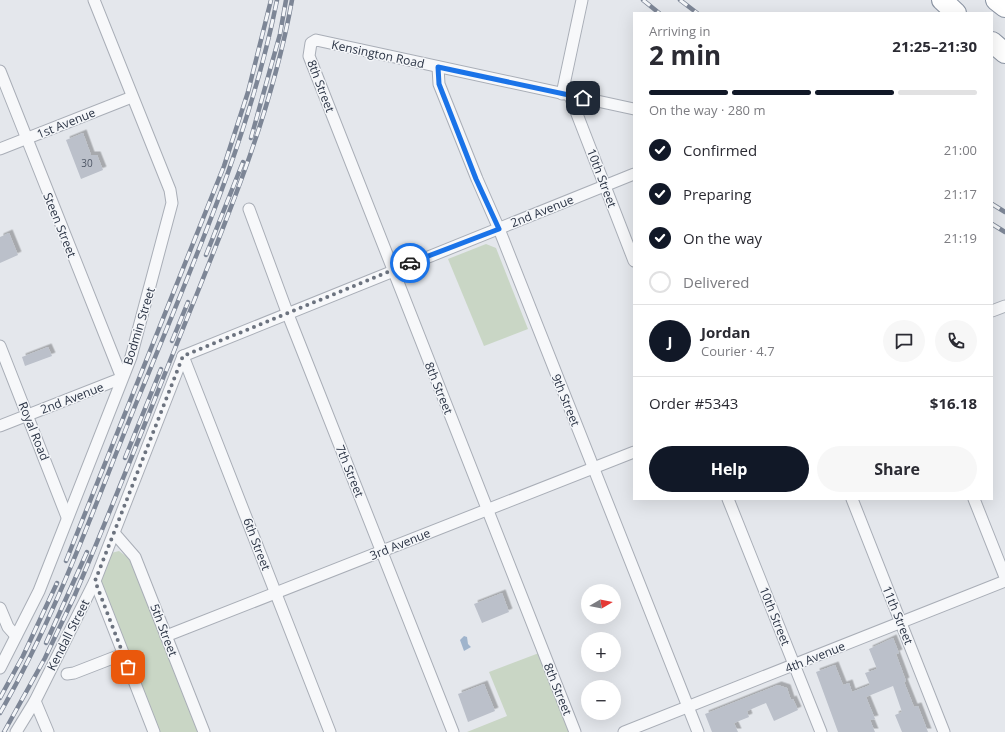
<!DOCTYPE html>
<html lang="en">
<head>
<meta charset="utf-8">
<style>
  body { margin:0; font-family:"Open Sans",sans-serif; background:#f7f7f7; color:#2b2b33; height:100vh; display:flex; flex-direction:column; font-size:15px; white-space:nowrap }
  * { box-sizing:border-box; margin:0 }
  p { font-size:13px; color:#7c7c81 }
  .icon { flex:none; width:22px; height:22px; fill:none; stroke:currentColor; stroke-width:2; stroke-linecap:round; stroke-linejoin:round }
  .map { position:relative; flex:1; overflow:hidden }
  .details { position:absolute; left:633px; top:12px; width:360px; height:488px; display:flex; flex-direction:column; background:#fff; border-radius:0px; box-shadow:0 4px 16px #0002 }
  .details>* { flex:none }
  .needle { width:26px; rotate:80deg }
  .buttons { position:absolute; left:581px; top:584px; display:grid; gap:8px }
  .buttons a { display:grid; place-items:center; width:40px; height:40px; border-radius:50%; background:#fff; box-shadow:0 4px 16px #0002; font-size:20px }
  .pin { position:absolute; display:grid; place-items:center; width:34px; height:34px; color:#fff; margin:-17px; border-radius:8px; box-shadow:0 2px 6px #0006 }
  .courier { position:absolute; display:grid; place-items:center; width:40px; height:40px; margin:-20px; border:3px solid #1a73e8; border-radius:50%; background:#fff; color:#222; box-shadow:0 1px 5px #0007 }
  .headline em { font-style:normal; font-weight:700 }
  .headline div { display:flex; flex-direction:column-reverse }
  .headline { display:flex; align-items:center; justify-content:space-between; height:68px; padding:0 16px }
  h1 { font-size:26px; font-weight:700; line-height:30px }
  .bar { display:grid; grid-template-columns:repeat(4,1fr); gap:6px 4px; align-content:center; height:48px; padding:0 16px }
  .bar i { height:5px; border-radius:3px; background:#e1e1e2 }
  .bar .on { background:#111827 }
  .bar p { grid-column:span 4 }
  .line { display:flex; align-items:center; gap:10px; padding:0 16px; border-top:1px solid #e1e1e2 }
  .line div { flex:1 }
  .round { display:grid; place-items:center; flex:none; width:42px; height:42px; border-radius:21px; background:#f7f7f7 }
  ol { padding:0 16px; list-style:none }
  li { display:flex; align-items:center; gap:12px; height:44px }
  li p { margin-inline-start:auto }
  li .icon { padding:4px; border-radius:50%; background:#111827; color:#fff; stroke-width:4 }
  li:last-child { color:#7c7c81 }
  li i { width:22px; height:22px; border:2px solid #e1e1e2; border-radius:50% }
  .button { display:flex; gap:8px; margin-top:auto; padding:8px 16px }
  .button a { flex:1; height:46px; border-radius:24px; background:#111827; color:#fff; font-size:16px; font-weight:700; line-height:46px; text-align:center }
  .button a+a { background:#f7f7f7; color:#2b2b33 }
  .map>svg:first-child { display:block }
  .green { fill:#c9d6c5 }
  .water { fill:#9fb4cc }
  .building { fill:#bbc0ca; filter:url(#shadow) }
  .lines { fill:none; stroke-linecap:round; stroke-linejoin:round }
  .minor-casing { stroke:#a9aeb7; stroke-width:13 }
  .motorway-casing { stroke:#8b94a3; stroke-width:22 }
  .minor { stroke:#f7f8fa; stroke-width:11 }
  .motorway { stroke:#fff; stroke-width:20 }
  .rail-casing { stroke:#7d8696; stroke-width:4.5 }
  .rail { stroke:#f4f6f9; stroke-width:3; stroke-dasharray:9; stroke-linecap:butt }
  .done { stroke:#6c737f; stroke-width:4; stroke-dasharray:0 7.2 }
  .route { stroke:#1a73e8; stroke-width:5 }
  .labels { text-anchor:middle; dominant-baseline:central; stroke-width:3; stroke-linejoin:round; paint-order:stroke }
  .number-label { font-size:10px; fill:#4f5766 }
  .street-label { font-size:12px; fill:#2b3445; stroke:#f4f6f9 }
</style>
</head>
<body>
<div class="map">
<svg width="1005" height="732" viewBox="0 0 1005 732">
  <defs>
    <filter id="shadow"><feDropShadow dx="3.5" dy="-3.5" stdDeviation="0" flood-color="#0004"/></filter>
  </defs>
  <rect width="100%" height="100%" fill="#e4e7ec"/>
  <g class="green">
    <polygon points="486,244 496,248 528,329 484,346 448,259"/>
    <polygon points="119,551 130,559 134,568 199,732 158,732 100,581 111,553"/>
    <polygon points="539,653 570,732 467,732 507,716 489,672"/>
  </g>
  <polygon class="water" points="464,636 467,637 468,644 471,647 464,651 460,640"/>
  <g class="building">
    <polygon points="83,133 91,155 97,155 103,170 81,179 66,140"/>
    <polygon points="9,233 18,255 0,263 0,237"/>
    <polygon points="48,347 52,356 25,366 22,357"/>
    <polygon points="502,593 509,612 482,623 474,604"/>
    <polygon points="893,638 899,653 896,654 906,681 904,682 914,707 918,706 928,732 902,732 895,715 902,712 893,686 866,697 875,719 870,720 875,732 838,732 816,672 835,665 843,685 849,683 852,692 870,685 865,673 877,669 869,649"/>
    <polygon points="484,684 495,711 468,722 458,694"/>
    <polygon points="778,685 787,688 791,700 793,699 798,710 774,721 766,703 747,711 749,717 734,723 738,732 712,732 705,714"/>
  </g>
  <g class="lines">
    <g class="minor-casing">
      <g id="minor">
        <polyline points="438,67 439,84 477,179 499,229 698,732"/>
        <polyline points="0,71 122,378 0,426"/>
        <polyline points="562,94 582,0"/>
        <polyline points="570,96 634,261"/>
        <polyline points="0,149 132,97"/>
        <polyline points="249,209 287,312 453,732"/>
        <polyline points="992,311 1005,306"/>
        <polyline points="0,346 67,517"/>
        <polyline points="183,356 634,174"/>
        <polyline points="183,356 330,732"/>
        <polyline points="728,499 821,732"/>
        <polyline points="852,499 944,732"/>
        <polyline points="974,499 1005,577"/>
        <polyline points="115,534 135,557 204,732"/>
        <polyline points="95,581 154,732"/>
        <polyline points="0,608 8,627 16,636"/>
        <polyline points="166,636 634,452"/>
        <polyline points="0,668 39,591 131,357 172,203 170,190 94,0"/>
        <polyline points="67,674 74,673 123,654"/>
        <polyline points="35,701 48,732"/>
        <polyline points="16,732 35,701 95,581 183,356"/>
        <polyline points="575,732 309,56 311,43 316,40 634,109"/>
        <polyline points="624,732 1005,581"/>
      </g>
    </g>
    <g class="motorway-casing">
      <g id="motorway">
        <polyline points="942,0 956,13"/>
        <polyline points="996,0 1005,7"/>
        <polyline points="992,42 1005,53"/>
      </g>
    </g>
    <use href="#minor" class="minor"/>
    <use href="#motorway" class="motorway"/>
    <g class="rail-casing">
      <g id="rail">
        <polyline points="643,0 659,13"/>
        <polyline points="680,0 697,13"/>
        <polyline points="251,138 280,34 286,0"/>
        <polyline points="992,204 1005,212"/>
        <polyline points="992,224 1005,232"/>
        <polyline points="206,255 243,162"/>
        <polyline points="172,341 188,302"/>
        <polyline points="125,458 161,369"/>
        <polyline points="66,561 224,166 248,92 271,0"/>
        <polyline points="46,643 87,552"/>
        <polyline points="0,698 23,656 57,583"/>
        <path d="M0,713c59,-102 97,-215 142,-324 52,-128 108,-253 135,-389"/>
        <path d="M4,732l41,-74 29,-61c39,-91 75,-184 112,-276 42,-105 86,-209 106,-321"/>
      </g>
    </g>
    <use href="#rail" class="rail"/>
  </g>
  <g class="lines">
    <polyline class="done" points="128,667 95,581 183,356 410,263"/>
    <polyline class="route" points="410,263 499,229 476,179 439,84 438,67 583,98"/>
  </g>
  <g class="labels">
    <g class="number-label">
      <text x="87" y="163">30</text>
    </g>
    <g class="street-label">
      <text transform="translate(378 54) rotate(12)">Kensington Road</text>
      <text transform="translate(321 86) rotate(69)">8th Street</text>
      <text transform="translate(66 123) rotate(-22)">1st Avenue</text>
      <text transform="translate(602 178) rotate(69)">10th Street</text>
      <text transform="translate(542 211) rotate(-22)">2nd Avenue</text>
      <text transform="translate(60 225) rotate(68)">Steen Street</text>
      <text transform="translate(139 326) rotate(-73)">Bodmin Street</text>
      <text transform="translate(439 388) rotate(68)">8th Street</text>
      <text transform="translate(72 398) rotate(-21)">2nd Avenue</text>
      <text transform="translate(566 400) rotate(68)">9th Street</text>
      <text transform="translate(34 431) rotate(68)">Royal Road</text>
      <text transform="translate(350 471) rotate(68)">7th Street</text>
      <text transform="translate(257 544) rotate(69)">6th Street</text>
      <text transform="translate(400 544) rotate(-22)">3rd Avenue</text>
      <text transform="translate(898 615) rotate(68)">11th Street</text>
      <text transform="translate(775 616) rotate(68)">10th Street</text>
      <text transform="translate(164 630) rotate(69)">5th Street</text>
      <text transform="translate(68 635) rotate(-63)">Kendall Street</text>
      <text transform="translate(815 657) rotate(-22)">4th Avenue</text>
      <text transform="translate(558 689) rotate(68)">8th Street</text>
    </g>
  </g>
</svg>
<div class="buttons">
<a><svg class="needle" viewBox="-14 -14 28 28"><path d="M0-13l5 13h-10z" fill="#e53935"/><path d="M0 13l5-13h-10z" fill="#7c7c81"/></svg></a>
<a>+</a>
<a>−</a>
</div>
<div class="pin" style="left:128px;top:667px;background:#ea580c"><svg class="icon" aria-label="bag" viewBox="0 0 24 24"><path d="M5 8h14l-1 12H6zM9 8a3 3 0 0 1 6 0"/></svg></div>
<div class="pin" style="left:583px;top:98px;background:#1f2937"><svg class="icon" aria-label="home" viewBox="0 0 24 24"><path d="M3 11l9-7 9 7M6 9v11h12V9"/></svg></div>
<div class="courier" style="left:410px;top:263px"><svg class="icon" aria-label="car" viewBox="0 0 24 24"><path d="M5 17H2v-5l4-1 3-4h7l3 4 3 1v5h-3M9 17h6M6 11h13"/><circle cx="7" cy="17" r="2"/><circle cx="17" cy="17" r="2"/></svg></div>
<section class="details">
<div class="headline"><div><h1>2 min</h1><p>Arriving in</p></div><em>21:25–21:30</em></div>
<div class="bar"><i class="on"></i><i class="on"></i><i class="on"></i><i></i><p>On the way · 280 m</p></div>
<ol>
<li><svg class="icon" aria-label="check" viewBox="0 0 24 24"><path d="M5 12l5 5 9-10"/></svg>Confirmed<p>21:00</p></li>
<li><svg class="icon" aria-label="check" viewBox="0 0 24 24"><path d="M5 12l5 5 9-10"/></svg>Preparing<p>21:17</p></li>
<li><svg class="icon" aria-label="check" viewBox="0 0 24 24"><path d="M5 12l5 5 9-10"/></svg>On the way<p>21:19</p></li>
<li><i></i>Delivered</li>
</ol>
<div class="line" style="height:72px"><b class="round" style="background:#111827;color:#fff">J</b><div><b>Jordan</b><p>Courier · 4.7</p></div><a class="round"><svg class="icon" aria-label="chat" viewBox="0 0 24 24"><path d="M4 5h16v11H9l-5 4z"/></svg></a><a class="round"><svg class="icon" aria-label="phone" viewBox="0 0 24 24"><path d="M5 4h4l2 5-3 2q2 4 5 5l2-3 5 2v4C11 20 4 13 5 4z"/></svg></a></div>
<div class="line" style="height:52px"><div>Order #5343</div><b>$16.18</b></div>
<div class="button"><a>Help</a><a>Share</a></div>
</section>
</div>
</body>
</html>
